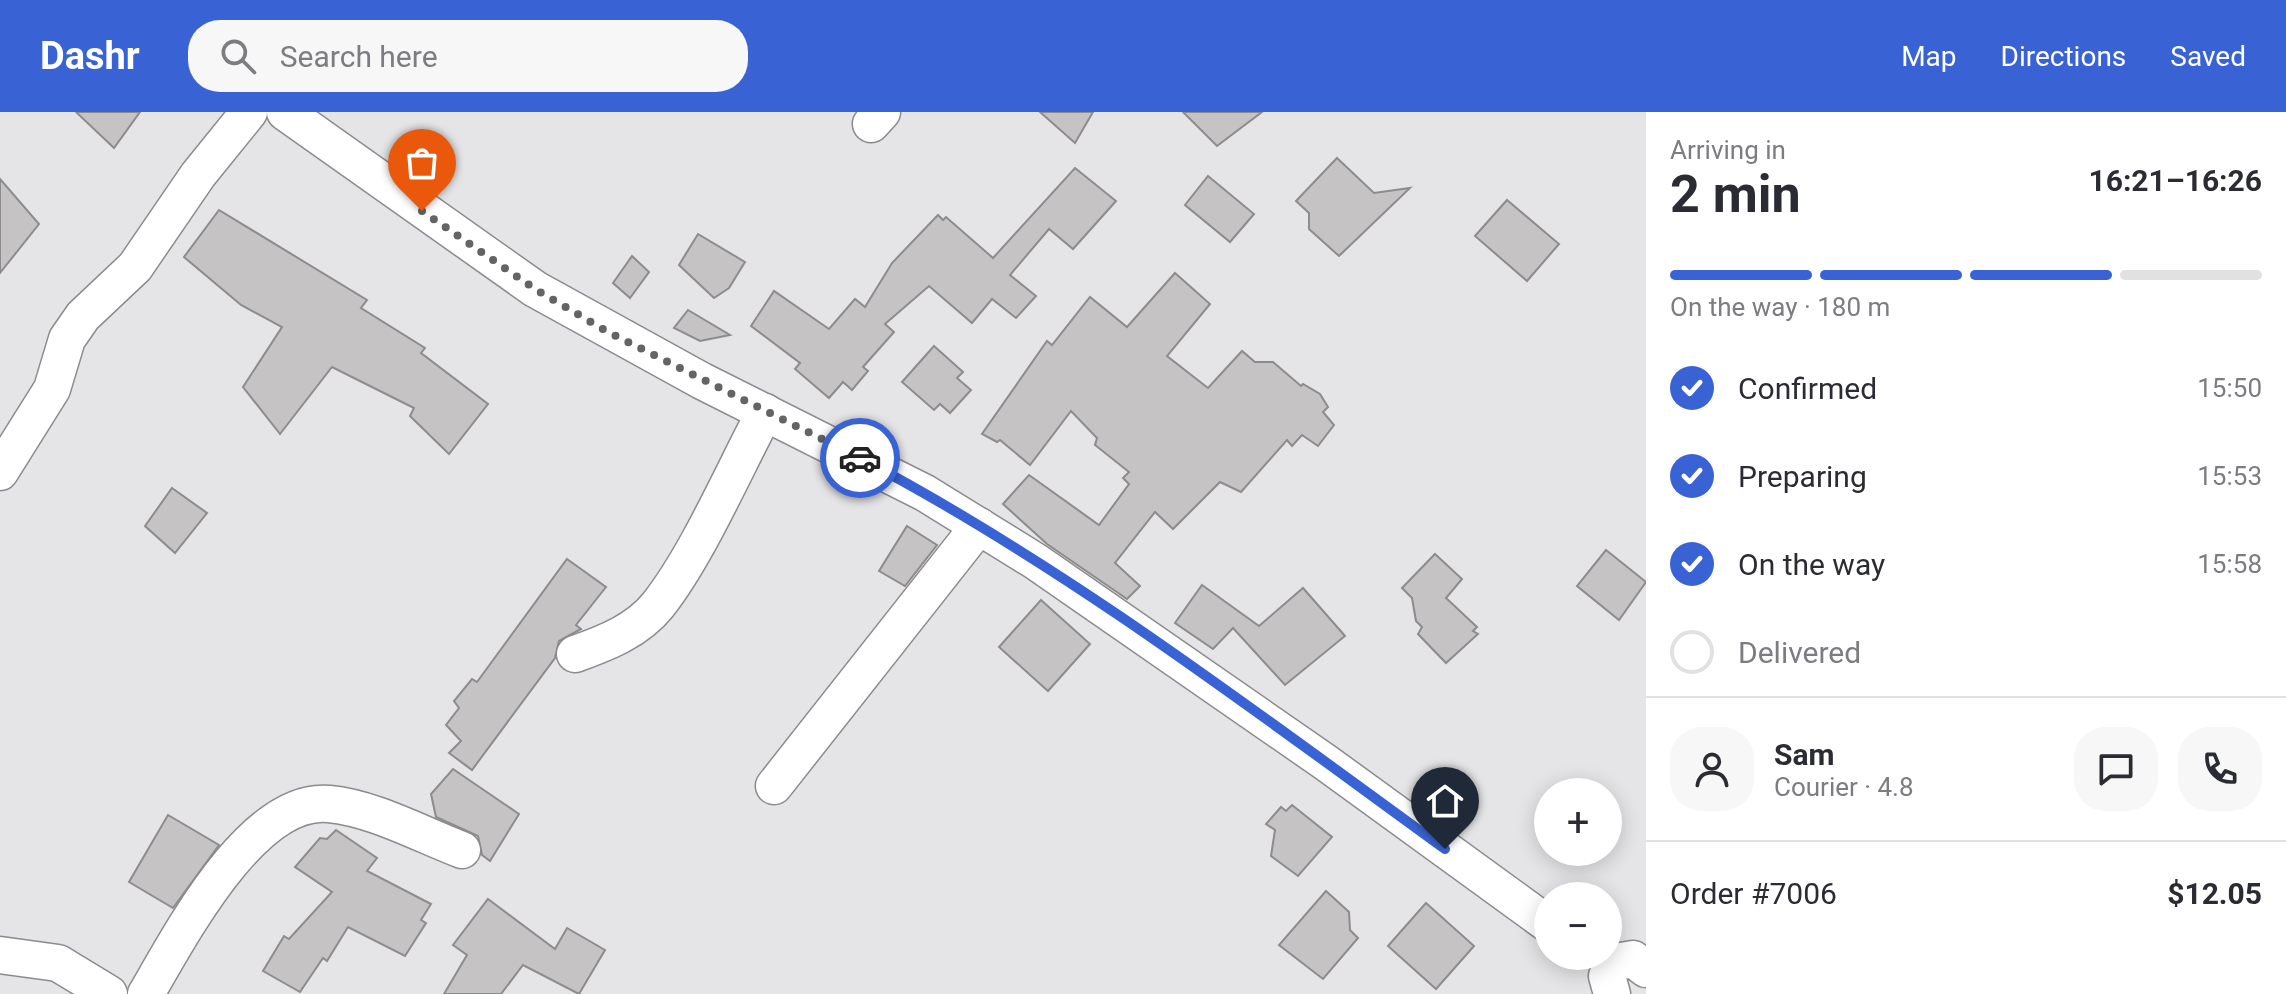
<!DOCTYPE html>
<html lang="en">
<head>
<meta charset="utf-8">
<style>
  body { margin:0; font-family:Roboto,sans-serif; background:#f7f7f7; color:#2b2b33; height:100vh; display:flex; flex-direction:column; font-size:30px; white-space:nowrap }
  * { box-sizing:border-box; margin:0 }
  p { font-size:26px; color:#7c7c81 }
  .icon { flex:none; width:44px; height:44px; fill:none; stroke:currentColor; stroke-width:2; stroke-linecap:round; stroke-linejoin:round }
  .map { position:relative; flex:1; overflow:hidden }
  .sheet { display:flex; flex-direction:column; background:#fff; width:640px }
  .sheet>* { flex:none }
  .tools { position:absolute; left:1534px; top:666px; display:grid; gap:16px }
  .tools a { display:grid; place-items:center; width:88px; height:88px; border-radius:50%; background:#fff; box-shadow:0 4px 20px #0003; font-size:40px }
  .pin { position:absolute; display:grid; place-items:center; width:68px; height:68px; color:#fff; margin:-82px -34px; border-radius:50% 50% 50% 0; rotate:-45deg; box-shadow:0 0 8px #0007 }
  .pin .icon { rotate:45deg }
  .courier { position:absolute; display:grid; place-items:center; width:80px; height:80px; margin:-40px; border:6px solid #3963d4; border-radius:50%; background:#fff; color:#222; box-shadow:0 2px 10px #0007 }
  .summary em { font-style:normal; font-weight:700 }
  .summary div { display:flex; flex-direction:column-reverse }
  .summary { display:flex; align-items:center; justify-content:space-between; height:136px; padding:0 24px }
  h1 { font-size:52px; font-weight:700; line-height:60px }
  .bar { display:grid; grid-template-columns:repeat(4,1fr); gap:12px 8px; align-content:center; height:96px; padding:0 24px }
  .bar i { height:10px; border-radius:6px; background:#e1e1e2 }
  .bar .current { background:#3963d4 }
  .bar p { grid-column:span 4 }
  .line { display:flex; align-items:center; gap:20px; padding:0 24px; border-top:2px solid #e1e1e2 }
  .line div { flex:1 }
  .round { display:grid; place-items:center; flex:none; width:84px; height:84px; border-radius:32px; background:#f7f7f7 }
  ol { padding:0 24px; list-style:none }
  li { display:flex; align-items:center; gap:24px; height:88px }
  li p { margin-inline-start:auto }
  li .icon { padding:8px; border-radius:50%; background:#3963d4; color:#fff; stroke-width:4 }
  li:last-child { color:#7c7c81 }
  li i { width:44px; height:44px; border:4px solid #e1e1e2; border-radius:50% }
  header { display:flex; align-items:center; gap:48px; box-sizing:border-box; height:112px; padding:0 40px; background:#3963d4; color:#fff }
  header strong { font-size:38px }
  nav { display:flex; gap:44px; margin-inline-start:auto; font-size:28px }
  .search { width:560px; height:72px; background:#f7f7f7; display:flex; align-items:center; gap:20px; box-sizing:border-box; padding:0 28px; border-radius:32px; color:#7c7c81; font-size:30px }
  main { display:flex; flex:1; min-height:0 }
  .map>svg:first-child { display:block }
  .building { fill:#c5c3c4; stroke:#8d8b8c; stroke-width:2 }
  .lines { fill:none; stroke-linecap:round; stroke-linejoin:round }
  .minor-casing { stroke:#8b8b8d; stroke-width:39 }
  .minor { stroke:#fff; stroke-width:36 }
  .done { stroke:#646465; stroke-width:8; stroke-dasharray:0 14.4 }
  .route { stroke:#3963d4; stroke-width:10 }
</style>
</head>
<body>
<header>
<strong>Dashr</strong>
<div class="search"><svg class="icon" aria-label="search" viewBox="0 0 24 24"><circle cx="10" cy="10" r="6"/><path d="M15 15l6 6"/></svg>Search here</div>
<nav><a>Map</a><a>Directions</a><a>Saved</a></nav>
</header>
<main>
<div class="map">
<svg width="1646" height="882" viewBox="0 0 1646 882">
  <rect width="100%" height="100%" fill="#e5e5e7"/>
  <g class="building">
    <polygon points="76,0 140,0 114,36"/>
    <polygon points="1040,0 1093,0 1075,31"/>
    <polygon points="1183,0 1262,0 1217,34"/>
    <polygon points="1337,46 1374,81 1410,76 1339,144 1309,117 1309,101 1296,89"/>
    <polygon points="1075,56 1116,89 1073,137 1049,117 1010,163 1036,184 1016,206 992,187 972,211 929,174 885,212 894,220 863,255 868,259 852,278 843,270 829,286 795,257 800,251 751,214 774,179 829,217 855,187 865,195 892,151 938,103 943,108 946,105 993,146"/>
    <polygon points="1208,64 1254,102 1230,130 1185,93"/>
    <polygon points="0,67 39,112 0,161"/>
    <polygon points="1507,88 1559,132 1527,169 1475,124"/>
    <polygon points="219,98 367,188 361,196 425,236 421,241 488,292 449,342 410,304 414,296 332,255 280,322 243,275 282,215 241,193 184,145"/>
    <polygon points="698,122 745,150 729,176 714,186 679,153"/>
    <polygon points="632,144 649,160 630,186 613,171"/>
    <polygon points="1175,161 1210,192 1167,244 1208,276 1242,239 1255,250 1273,250 1301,274 1303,272 1320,282 1328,295 1323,300 1334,313 1318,334 1302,323 1292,334 1287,328 1241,380 1220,370 1173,417 1155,400 1115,451 1140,474 1127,487 1047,432 1003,392 1029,363 1099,413 1129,372 1123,366 1129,360 1095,333 1097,326 1071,299 1030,353 1000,328 997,330 982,322 1047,229 1052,233 1090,185 1127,215"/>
    <polygon points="688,198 730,223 700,229 674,216"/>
    <polygon points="934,234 963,260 957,266 971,278 950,301 940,292 934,298 902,270"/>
    <polygon points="172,376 207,401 175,441 145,414"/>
    <polygon points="907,414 937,433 905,474 879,459"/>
    <polygon points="1606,438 1646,470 1619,508 1577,474"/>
    <polygon points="1435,442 1462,467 1446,486 1477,515 1473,519 1478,522 1446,551 1418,522 1422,515 1416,509 1412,486 1402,476"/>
    <polygon points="567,447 606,475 576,513 581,517 559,529 555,546 472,658 449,641 461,629 446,613 459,596 454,589 472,567 477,570"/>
    <polygon points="1202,473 1259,514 1303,476 1345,524 1285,573 1233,516 1213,537 1175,511"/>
    <polygon points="1041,488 1090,532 1048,579 999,535"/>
    <polygon points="453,657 519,702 490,749 482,743 478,724 436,705 431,682"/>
    <polygon points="1292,693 1332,725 1298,764 1271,744 1275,718 1266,712 1281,695 1286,699"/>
    <polygon points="168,703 219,733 173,796 129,770"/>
    <polygon points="336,718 377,746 367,759 431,792 421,808 426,811 405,844 348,815 327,849 323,846 300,880 263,859 284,824 289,827 332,780 295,755 320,726 327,727"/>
    <polygon points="1326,779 1349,800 1350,818 1358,826 1323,867 1279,833"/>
    <polygon points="488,787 555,837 567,816 605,838 579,882 523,853 501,882 444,882 467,843 453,833"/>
    <polygon points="1426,791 1474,834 1436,877 1388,834"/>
  </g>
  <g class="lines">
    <g class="minor-casing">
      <g id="minor">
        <polyline points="285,0 535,177 702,269 925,381 1035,449 1325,650 1548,812"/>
        <polyline points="871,12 882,0"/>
        <polyline points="0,360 52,277 67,227 83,204 135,155 198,63 249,0"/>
        <path d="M575,542c31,-11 62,-23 83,-49 40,-51 76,-135 107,-193"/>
        <polyline points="774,674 979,414"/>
        <polyline points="0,843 58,851 109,882"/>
        <path d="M146,882c33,-56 106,-198 183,-190 44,4 91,30 133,46"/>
        <polyline points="1612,882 1607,864 1615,850 1633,847 1646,857"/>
      </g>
    </g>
    <use href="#minor" class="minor"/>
  </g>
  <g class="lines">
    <polyline class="done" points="422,99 535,177 608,220 860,346"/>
    <path class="route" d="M860,346c207,109 396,254 585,391"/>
  </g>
</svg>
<div class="tools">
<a>+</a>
<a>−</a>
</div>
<div class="pin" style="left:422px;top:99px;background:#ea580c"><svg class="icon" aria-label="bag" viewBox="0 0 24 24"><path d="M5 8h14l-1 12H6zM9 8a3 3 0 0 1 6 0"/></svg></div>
<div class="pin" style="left:1445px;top:737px;background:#1f2937"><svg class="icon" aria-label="home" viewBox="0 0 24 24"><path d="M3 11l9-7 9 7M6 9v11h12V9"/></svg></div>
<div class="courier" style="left:860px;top:346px"><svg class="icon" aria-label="car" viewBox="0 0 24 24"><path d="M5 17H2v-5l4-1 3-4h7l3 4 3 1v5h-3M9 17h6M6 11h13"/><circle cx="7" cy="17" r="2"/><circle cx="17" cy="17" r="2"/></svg></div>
</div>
<section class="sheet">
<div class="summary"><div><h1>2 min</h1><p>Arriving in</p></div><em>16:21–16:26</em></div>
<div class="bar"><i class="current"></i><i class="current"></i><i class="current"></i><i></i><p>On the way · 180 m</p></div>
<ol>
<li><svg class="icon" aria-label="check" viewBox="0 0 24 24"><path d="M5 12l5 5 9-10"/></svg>Confirmed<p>15:50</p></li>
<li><svg class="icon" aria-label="check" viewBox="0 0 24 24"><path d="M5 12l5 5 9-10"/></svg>Preparing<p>15:53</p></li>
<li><svg class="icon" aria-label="check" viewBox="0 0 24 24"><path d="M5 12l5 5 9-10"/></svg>On the way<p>15:58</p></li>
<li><i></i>Delivered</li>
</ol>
<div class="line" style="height:144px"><a class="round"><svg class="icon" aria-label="person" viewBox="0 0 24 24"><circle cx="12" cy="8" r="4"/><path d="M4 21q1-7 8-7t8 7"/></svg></a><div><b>Sam</b><p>Courier · 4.8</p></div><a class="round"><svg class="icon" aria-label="chat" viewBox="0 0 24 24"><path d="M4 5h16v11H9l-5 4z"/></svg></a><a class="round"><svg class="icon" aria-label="phone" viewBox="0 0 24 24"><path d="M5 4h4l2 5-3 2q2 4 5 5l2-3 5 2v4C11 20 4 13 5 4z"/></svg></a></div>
<div class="line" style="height:104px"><div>Order #7006</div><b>$12.05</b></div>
</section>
</main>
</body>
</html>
